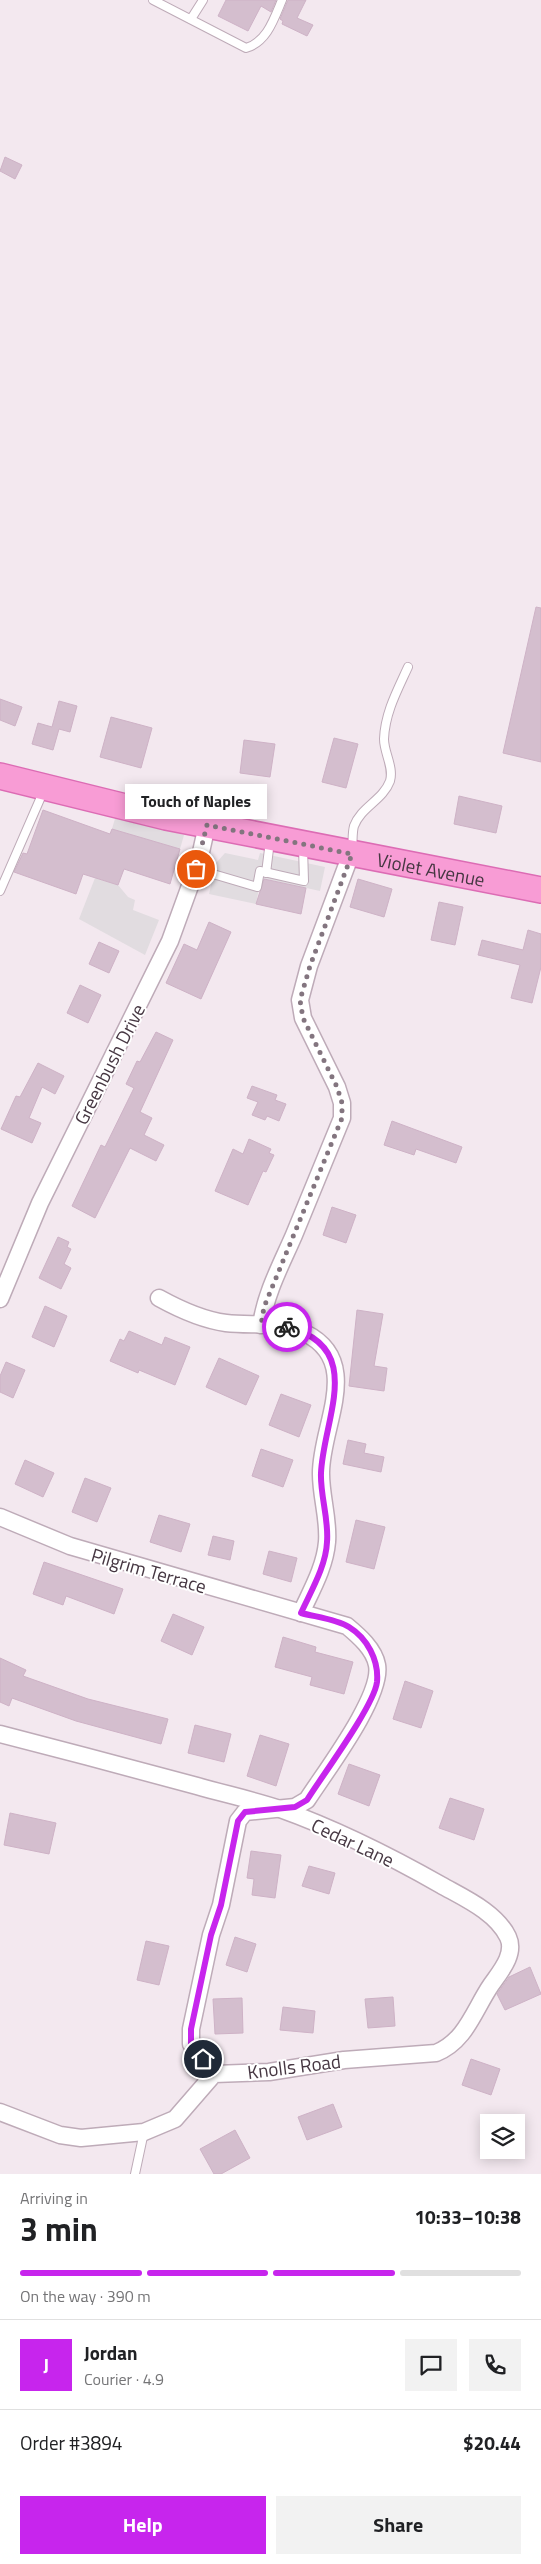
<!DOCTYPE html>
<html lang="en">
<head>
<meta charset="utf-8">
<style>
  body { margin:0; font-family:"Titillium Web",sans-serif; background:#f2f2f2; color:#202124; height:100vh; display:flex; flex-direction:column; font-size:19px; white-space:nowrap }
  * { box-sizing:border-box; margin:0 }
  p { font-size:16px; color:#757577 }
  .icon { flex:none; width:28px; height:28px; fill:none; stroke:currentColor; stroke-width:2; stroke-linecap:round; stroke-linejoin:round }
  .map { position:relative; height:2174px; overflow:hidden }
  .panel { display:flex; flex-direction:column; background:#fff; flex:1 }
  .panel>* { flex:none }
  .controls { position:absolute; left:480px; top:2114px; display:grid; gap:10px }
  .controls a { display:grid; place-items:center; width:45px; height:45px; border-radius:0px; background:#fff; box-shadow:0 2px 12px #0003; font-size:25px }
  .pin { position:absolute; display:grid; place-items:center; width:42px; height:42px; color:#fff; margin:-21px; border:2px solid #fff; border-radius:50%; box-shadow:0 1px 5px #0007 }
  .courier { position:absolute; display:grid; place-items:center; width:50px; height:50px; margin:-25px; border:4px solid #c725ed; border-radius:50%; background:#fff; color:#222; box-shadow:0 1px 6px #0007 }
  .bubble { position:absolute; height:35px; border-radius:0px; background:#fff; box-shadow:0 2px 12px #0003; font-size:16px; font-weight:700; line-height:35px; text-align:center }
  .overview em { font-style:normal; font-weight:700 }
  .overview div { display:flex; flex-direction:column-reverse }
  .overview { display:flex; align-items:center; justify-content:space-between; height:85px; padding:0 20px }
  h1 { font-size:32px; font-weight:700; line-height:38px }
  .bar { display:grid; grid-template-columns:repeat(4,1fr); gap:8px 5px; align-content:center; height:60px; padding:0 20px }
  .bar i { height:6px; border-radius:4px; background:#e0e0e0 }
  .bar .active { background:#c725ed }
  .bar p { grid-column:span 4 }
  .line { display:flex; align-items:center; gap:12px; padding:0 20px; border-top:1px solid #e0e0e0 }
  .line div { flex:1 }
  .round { display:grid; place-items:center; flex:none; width:52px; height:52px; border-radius:0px; background:#f2f2f2 }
  .button { display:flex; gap:10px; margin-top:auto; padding:10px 20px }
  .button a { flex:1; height:58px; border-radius:0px; background:#c725ed; color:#fff; font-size:20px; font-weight:700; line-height:58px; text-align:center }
  .button a+a { background:#f2f2f2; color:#202124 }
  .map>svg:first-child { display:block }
  .parking { fill:#e1dce0 }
  .building { fill:#d4bece; stroke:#ceb2c6 }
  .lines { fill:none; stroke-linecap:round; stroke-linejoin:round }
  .service-casing { stroke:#beabb8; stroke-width:10 }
  .minor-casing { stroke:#beabb8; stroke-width:19 }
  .primary-casing { stroke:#dc6cb4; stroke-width:28 }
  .service { stroke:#fff; stroke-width:8 }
  .minor { stroke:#fff; stroke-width:16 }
  .primary { stroke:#f89cd5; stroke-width:25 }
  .done { stroke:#83757f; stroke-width:5; stroke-dasharray:0 9 }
  .route { stroke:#c725ed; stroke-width:6 }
  .labels { text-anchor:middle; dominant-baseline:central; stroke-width:4; stroke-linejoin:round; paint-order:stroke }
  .street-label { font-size:19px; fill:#463742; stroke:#fff }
</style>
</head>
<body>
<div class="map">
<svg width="541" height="2174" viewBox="0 0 541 2174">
  <rect width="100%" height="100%" fill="#f3e8ef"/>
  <g class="parking">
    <polygon points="116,815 184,835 180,849 112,829"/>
    <polygon points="225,853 258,860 260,853 325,867 320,891 261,878 256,904 209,894 216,863"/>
    <polygon points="95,878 118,885 128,897 135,900 133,910 159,920 145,955 79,919"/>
  </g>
  <g class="building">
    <polygon points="226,0 276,0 271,12 261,6 248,31 218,16"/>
    <polygon points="288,0 306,0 297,18 313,25 307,36 282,24 283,21 280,19"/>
    <polygon points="5,157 22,165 15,179 0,171"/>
    <polygon points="536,607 541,608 541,762 503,753"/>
    <polygon points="0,699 22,707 15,726 0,720"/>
    <polygon points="59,701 77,706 70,732 59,729 53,750 32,744 38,723 52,727"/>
    <polygon points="111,717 152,728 141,768 100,757"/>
    <polygon points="334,738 358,744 346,788 322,782"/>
    <polygon points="244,740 275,744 270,777 240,773"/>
    <polygon points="459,796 502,806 496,833 454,824"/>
    <polygon points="43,810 110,834 112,829 180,849 170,884 124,869 118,885 83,874 76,894 14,872 23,853 27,854"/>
    <polygon points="264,879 306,888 301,914 256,904"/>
    <polygon points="358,879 392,889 384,917 350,907"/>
    <polygon points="439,902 463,907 455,945 431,940"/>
    <polygon points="209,922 231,932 201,999 166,983 184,944 197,950"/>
    <polygon points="528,930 541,934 541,967 532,1003 511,998 520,965 478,955 482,940 523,950"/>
    <polygon points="99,942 119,951 109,973 89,964"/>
    <polygon points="80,985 101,995 88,1023 67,1013"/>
    <polygon points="156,1032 173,1040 140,1112 152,1118 144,1135 164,1145 156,1161 130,1148 95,1218 72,1206 101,1145 105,1147 134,1088 126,1084 137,1061 140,1062"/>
    <polygon points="38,1063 64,1076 55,1094 42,1087 29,1118 41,1123 32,1143 1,1129 16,1096 20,1097"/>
    <polygon points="252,1086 277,1095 275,1100 286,1104 279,1121 267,1116 265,1120 252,1115 258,1102 247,1098"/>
    <polygon points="392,1121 462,1147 456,1163 416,1149 414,1155 384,1145"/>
    <polygon points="249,1139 271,1149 269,1153 274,1155 266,1172 263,1171 248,1205 215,1191 233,1149 243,1154"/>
    <polygon points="332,1207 356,1215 346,1243 323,1235"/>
    <polygon points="58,1237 69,1242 67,1247 71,1249 64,1264 71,1268 61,1289 39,1278"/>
    <polygon points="45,1306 67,1316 54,1347 32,1337"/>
    <polygon points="357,1310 383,1314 374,1366 387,1368 384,1391 349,1386"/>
    <polygon points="129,1331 162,1345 165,1337 190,1347 175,1385 139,1370 138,1373 110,1361 120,1339 124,1341"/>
    <polygon points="219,1358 259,1376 246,1405 206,1387"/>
    <polygon points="6,1362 25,1370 13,1398 0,1392 0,1376"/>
    <polygon points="281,1394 311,1405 299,1437 269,1425"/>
    <polygon points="348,1440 366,1444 364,1453 384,1457 381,1472 343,1464"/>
    <polygon points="261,1449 293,1460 283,1487 252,1476"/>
    <polygon points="25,1460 54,1473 43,1497 15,1484"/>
    <polygon points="85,1478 111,1488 97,1522 72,1512"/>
    <polygon points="159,1515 190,1524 181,1552 150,1542"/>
    <polygon points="356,1520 385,1527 374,1569 346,1562"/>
    <polygon points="213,1536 234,1541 230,1560 208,1555"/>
    <polygon points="269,1551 297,1558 291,1582 263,1574"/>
    <polygon points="44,1562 123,1589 114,1614 66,1596 63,1605 33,1594"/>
    <polygon points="173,1614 204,1627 192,1655 161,1641"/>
    <polygon points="283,1637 316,1647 315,1652 353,1662 344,1694 310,1685 312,1677 275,1667"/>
    <polygon points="0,1658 26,1670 23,1676 88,1699 168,1719 161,1744 76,1721 12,1698 9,1706 0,1702"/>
    <polygon points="405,1681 433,1691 421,1728 393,1719"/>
    <polygon points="195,1725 231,1734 224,1762 188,1753"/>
    <polygon points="260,1735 289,1744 276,1786 247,1776"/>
    <polygon points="349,1764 380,1775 369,1806 338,1794"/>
    <polygon points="450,1798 484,1809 474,1840 439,1828"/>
    <polygon points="10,1813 56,1823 49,1854 4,1845"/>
    <polygon points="251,1851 281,1855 275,1898 252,1895 254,1879 247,1878"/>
    <polygon points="309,1866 335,1873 329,1894 302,1886"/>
    <polygon points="235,1937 256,1944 247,1972 226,1965"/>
    <polygon points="146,1941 169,1946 159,1985 137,1980"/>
    <polygon points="530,1967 541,1994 505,2010 497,1994 509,1977"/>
    <polygon points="393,1997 395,2026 368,2028 365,1999"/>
    <polygon points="242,1998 243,2033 215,2034 213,1999"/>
    <polygon points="283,2007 315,2011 313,2033 280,2030"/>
    <polygon points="471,2059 500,2069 491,2095 462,2085"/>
    <polygon points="333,2104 342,2127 307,2140 298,2117"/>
    <polygon points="235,2130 250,2158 221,2174 214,2174 200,2149"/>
  </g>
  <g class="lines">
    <g class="service-casing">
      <g id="service">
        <path d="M153,0l93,48c21,-6 28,-29 36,-48"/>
        <polyline points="191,19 203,0"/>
        <path d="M352,849c1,-7 0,-16 2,-23 7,-19 29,-26 36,-45 4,-14 -6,-28 -6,-42 1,-26 13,-48 24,-72"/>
        <polyline points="196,869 257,887 260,871 304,881 303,847"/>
        <polyline points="266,873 270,841"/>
        <polyline points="0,891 44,790"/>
        <polyline points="135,2174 144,2132"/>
      </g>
    </g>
    <g class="minor-casing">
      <g id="minor">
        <path d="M159,1298c20,11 44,22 67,25 27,3 54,-2 79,10 59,29 15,94 16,141 0,23 8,46 6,68 -2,25 -16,49 -26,71"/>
        <polyline points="0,1299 40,1203 170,941 199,861 207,825"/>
        <path d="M261,1325c5,-33 20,-60 33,-90 16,-39 32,-78 48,-117v-15l-5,-16 -34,-69 -3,-18 9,-34 42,-112"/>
        <path d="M0,1517l70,29 277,80c12,10 27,23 30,39 6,31 -52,107 -70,135l-12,7 -50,5 -7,9 -17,84 -10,30 -20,94v15l23,30"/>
        <path d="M0,1734c66,17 131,34 197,52 28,8 56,14 83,23 56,20 110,47 161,76 23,13 55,27 67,52 8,17 -8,35 -17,48 -17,25 -25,56 -55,68l-92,7 -75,12 -55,2 -39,45 -31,13 -63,6 -21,-3 -60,-23"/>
      </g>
    </g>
    <g class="primary-casing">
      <g id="primary">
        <path id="s1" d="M0,776l166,41 375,73"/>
      </g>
    </g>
    <use href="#service" class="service"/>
    <use href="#minor" class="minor"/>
    <use href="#primary" class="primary"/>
  </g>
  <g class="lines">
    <polyline class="done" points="196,869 207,825 352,854 310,966 300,1000 303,1018 337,1087 342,1103 342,1118 264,1307 261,1325 287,1327"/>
    <path class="route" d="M203,2059l-12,-15v-15l20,-94 10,-30 17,-84 7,-9 50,-5 12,-7c15,-24 67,-94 70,-118 2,-22 -10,-44 -28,-55 -13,-8 -33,-10 -48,-14 10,-22 25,-47 26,-71 2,-23 -7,-47 -6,-69 2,-54 46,-126 -34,-146"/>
  </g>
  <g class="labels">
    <g class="street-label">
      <text stroke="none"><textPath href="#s1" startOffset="441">Violet Avenue</textPath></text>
      <text transform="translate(109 1064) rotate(-63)">Greenbush Drive</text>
      <text transform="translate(149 1570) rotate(16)">Pilgrim Terrace</text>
      <text transform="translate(353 1842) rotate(25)">Cedar Lane</text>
      <text transform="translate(294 2066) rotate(-7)">Knolls Road</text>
    </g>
  </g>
</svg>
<div class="controls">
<a><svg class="icon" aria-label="layers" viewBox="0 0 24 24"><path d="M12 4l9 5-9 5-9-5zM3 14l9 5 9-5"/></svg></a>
</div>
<div class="pin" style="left:196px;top:869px;background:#ea580c"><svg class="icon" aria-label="bag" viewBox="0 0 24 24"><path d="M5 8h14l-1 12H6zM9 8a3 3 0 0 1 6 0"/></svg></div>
<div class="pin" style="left:203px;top:2059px;background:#1f2937"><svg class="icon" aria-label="home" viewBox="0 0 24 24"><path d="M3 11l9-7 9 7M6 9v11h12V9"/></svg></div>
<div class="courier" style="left:287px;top:1327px"><svg class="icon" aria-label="bike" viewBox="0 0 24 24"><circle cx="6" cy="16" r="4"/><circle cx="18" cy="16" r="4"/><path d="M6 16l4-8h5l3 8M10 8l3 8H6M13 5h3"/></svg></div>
<div class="bubble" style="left:125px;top:784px;width:142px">Touch of Naples</div>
</div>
<section class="panel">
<div class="overview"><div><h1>3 min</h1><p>Arriving in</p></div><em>10:33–10:38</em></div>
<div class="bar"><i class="active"></i><i class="active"></i><i class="active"></i><i></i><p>On the way · 390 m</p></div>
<div class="line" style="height:90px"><b class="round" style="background:#c725ed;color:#fff">J</b><div><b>Jordan</b><p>Courier · 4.9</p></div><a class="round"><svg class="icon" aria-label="chat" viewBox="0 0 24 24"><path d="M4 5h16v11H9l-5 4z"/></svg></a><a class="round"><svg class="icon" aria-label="phone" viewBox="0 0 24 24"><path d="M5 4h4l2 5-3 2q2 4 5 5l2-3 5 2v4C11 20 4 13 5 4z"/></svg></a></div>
<div class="line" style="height:65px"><div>Order #3894</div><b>$20.44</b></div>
<div class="button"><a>Help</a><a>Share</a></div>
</section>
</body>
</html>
